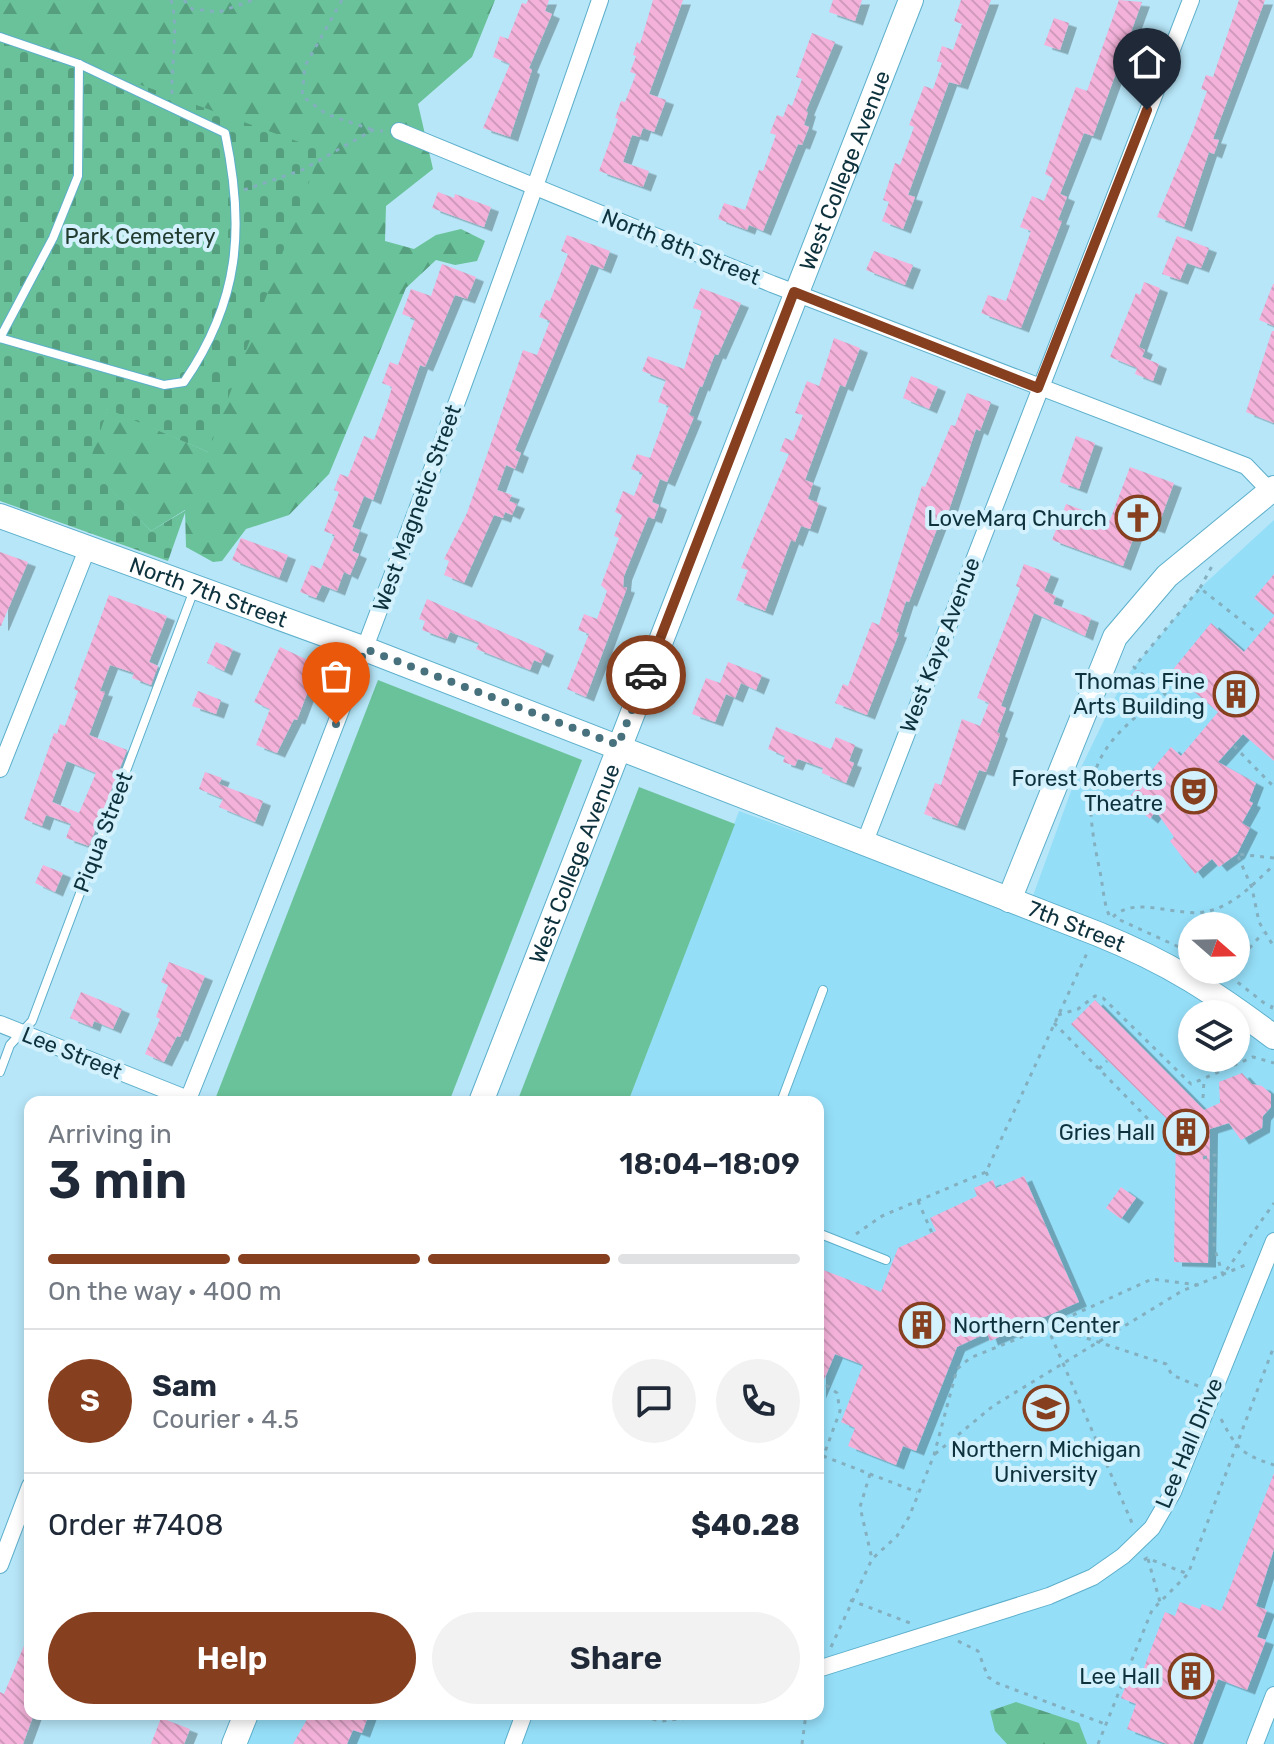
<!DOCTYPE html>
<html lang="en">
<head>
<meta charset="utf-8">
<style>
  body { margin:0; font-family:Rubik,sans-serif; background:#f2f2f3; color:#1f2937; height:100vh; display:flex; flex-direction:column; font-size:30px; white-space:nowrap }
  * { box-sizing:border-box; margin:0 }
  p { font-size:26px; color:#747a83 }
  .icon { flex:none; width:44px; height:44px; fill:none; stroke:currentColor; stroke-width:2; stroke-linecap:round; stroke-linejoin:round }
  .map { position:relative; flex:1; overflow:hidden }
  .sheet { position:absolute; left:24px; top:1096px; width:800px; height:624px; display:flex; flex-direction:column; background:#fff; border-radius:16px; box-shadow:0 4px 12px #0003 }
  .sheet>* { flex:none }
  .needle { width:52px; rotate:110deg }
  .controls { position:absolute; left:1178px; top:912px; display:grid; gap:16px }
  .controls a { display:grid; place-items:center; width:72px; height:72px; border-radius:50%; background:#fff; box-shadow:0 4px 12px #0003; font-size:40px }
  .pin { position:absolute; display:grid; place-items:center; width:68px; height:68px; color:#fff; margin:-82px -34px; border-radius:50% 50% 50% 0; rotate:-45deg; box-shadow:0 0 8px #0007 }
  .pin .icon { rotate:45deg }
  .courier { position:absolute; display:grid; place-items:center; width:80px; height:80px; margin:-40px; border:6px solid #863f1f; border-radius:50%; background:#fff; color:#222; box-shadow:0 2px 10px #0007 }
  .overview em { font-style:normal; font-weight:600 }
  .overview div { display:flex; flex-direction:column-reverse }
  .overview { display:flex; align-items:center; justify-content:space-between; height:136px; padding:0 24px }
  h1 { font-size:52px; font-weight:600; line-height:60px }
  .bar { display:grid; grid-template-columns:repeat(4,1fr); gap:12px 8px; align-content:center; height:96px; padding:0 24px }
  .bar i { height:10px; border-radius:6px; background:#e0e1e3 }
  .bar .on { background:#863f1f }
  .bar p { grid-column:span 4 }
  .line { display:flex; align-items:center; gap:20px; padding:0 24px; border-top:2px solid #e0e1e3 }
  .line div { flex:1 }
  .round { display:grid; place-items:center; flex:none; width:84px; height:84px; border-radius:42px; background:#f2f2f3 }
  .cta { display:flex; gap:16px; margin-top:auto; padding:16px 24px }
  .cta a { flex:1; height:92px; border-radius:48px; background:#863f1f; color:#fff; font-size:32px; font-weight:600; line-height:92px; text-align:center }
  .cta a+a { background:#f2f2f3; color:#1f2937 }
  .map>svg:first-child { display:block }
  .built { fill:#95def8; fill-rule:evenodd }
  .grass { fill:#69c299 }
  .forest { fill:url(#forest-firs) }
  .cemetery { fill:url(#cemetery-stones) }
  .building { fill:url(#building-back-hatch); fill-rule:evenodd; filter:url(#shadow) }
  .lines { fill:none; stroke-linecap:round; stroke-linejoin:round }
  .lane-casing { stroke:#5cafcb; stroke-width:10 }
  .street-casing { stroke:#5cafcb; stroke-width:18 }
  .secondary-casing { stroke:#5cafcb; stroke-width:26 }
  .path { stroke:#83afbf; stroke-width:3; stroke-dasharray:4 6; stroke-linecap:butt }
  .lane { stroke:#fff; stroke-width:8 }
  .street { stroke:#fff; stroke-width:16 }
  .secondary { stroke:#fff; stroke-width:24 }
  .done { stroke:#48717e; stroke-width:8; stroke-dasharray:0 14.4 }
  .route { stroke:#863f1f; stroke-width:10 }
  .labels { text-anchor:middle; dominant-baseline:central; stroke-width:8; stroke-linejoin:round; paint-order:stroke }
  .street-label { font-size:22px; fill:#0d323d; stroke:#d2f1fd }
  .park-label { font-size:22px; fill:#233c30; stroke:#d2f1fd }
  .poi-label { font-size:22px; fill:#0d323d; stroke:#d2f1fd; text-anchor:end }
</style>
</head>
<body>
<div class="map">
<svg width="1274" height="1744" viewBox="0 0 1274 1744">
  <defs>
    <pattern id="forest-firs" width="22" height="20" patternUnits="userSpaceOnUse" patternTransform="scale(2)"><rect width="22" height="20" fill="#69c299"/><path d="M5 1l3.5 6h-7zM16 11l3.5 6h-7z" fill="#559e7e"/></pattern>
    <pattern id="cemetery-stones" width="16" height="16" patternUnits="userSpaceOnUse" patternTransform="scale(2)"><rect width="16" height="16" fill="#69c299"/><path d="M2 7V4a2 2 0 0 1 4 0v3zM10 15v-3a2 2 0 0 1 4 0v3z" fill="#559e7e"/></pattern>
    <pattern id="building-back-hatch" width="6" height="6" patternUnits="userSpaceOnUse" patternTransform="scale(2)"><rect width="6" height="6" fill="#f4b2da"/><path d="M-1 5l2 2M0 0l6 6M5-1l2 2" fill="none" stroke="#d09abc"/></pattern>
    <filter id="shadow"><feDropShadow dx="8" dy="4.5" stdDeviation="0" flood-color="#0004"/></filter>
  </defs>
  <rect width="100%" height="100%" fill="#b7e6f8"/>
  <path class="built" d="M1274,520v1224h-1032l10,-30h566v-612h-190l111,-291 287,104 49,-135 49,-101 76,-91zM1192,926h44v44h-44zM1192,1014h44v44h-44z"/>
  <g class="grass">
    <polygon points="378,680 582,760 449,1102 214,1102"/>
    <polygon points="639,787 735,824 628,1102 517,1102"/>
  </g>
  <g class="forest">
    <polygon points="0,0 495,0 472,57 418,104 433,169 386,206 385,241 414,249 436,235 461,229 485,241 477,261 455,265 436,260 406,288 329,474 289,515 246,529 222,561 213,562 186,547 185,510 151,531 87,466 108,408 208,452 0,37"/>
    <polygon points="1016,1702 1079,1723 1087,1744 1007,1744 995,1731 990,1711"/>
  </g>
  <polygon class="cemetery" points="0,34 321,150 208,452 108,409 88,466 151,531 186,510 168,561 0,501"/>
  <g class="building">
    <polygon points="528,0 549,0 545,11 552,14 529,68 532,70 510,137 483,128 510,64 493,57 500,36 508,39 522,3 526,4"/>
    <polygon points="653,0 683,0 649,94 666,100 654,132 643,128 640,137 632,135 623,162 649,171 643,187 599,171 618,119 615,118 621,101 625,102 636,74 630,72 636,56 633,55 637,42 640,44"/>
    <polygon points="833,0 862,0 855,21 829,12"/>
    <polygon points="961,0 991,0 960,85 949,82 908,195 915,197 903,229 882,221 889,202 883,200 895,163 900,165 914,127 909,125 924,86 933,89 942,63 937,61 942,46 953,50 962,24 954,21"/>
    <polygon points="1119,0 1142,2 1093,136 1084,133 1060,194 1067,197 1058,220 1062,221 1021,328 981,313 988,295 1006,301 1031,231 1020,227 1032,196 1044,201 1053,178 1045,174 1062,125 1076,87 1087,91"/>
    <polygon points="1239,0 1265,0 1213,139 1219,140 1214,154 1209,152 1184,227 1157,217 1193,131 1207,91 1201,89 1206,75 1213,77"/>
    <polygon points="1054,18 1069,23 1060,50 1044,45"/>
    <polygon points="812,33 835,42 806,111 808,112 804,125 809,127 802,145 798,144 763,231 749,225 747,230 718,219 724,203 745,210 759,170 763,171 776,135 770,133 777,115 783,117 788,104 792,106 802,79 796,77"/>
    <polygon points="438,192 454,198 455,194 491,207 484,227 432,208"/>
    <polygon points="567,235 610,251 603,269 591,264 515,450 521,453 515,469 506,465 497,490 512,495 509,501 517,504 512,515 505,512 503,518 494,515 464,583 444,575 449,561 444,559 467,513 523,350 537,355 550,321 539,317 546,300 550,301 568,254 561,251"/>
    <polygon points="1177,236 1209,248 1201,268 1187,263 1180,280 1162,274"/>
    <polygon points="874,251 913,265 905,285 866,270"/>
    <polygon points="442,264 476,277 467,299 455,295 425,367 420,365 373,500 364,496 352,527 360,530 352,551 359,554 350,575 344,572 337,591 322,585 316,598 300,592 311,565 321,569 335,535 324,531 339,492 334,490 340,474 348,477 364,436 374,440 387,404 392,387 382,383 390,362 398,365 415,319 402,314 411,289 431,296"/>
    <polygon points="1144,282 1160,288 1139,347 1145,350 1142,357 1159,364 1153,381 1135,374 1137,368 1110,357 1136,293 1140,295"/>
    <polygon points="1273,284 1274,284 1274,326 1259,320"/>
    <polygon points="701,288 741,303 718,355 715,354 702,387 700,386 689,415 694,417 667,482 660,479 652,502 659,505 654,519 648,517 624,576 623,587 627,588 586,697 567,689 589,634 578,630 584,614 597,619 607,591 601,585 619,538 614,536 622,515 615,512 623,491 634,496 643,473 631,469 637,454 650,458 669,406 658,402 666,380 642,371 648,356 684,369 702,311 693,308"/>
    <polygon points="1272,331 1274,331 1274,423 1246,412"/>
    <polygon points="834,338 860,348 845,387 840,385 805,480 813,483 808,499 819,503 810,529 801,526 795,542 791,540 765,611 736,600 748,570 741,568 789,454 780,451 785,438 793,441 803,415 795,413 807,381 819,386"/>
    <polygon points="911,376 938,387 929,409 903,398"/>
    <polygon points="967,393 991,402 980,431 976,429 945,522 940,521 909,602 906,601 896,632 899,633 867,715 835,703 843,684 848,686 872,622 879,625 922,486 925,487 951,425 955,426"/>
    <polygon points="1076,436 1095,443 1079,489 1060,482"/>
    <polygon points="1130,467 1174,483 1157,529 1139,523 1123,566 1052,540 1066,504 1110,520"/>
    <polygon points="241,538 288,555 279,578 232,560"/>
    <polygon points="0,552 28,562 1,626 0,626"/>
    <polygon points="1024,564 1051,574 1044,591 1056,596 1053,604 1091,618 1085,636 1034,613 1001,706 1006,708 997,732 1000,734 986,772 979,770 957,826 924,814 935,783 941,785 962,719 980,726 989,703 977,698 1020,588 1016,586"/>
    <polygon points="1274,574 1274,615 1254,598"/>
    <path d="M109,595l58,21 -18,46 9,4 -7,19 -19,-7 2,-5 -24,-8 -10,26 5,1 -16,43 38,15 -38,96 -23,-8 5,-14 -25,-9 -4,11 -18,-7 30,-86 3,1 3,-10 5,2 13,-35 -4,-2zM67,761l29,12 -17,40 -27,-11z"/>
    <polygon points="427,599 546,651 541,663 534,660 530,670 476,649 479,643 450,632 447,639 422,630 425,621 419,619"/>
    <polygon points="1274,616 1274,761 1243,734 1218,762 1256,783 1249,801 1253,803 1242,823 1250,828 1237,854 1219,867 1212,859 1195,874 1170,841 1174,837 1156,811 1150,819 1127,800 1171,747 1181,756 1218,712 1171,672 1211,623 1244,652"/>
    <polygon points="216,642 233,649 224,671 207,663"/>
    <polygon points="280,647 318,665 297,720 294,719 277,753 256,745 270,709 254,702"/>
    <polygon points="728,662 762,675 756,690 741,683 735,698 726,694 715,722 692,714 706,678 720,683"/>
    <polygon points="198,691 221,700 216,714 192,706"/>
    <polygon points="776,727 831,749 836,737 855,745 849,761 854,763 846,783 822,773 823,768 798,759 795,766 783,762 785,756 768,749"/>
    <polygon points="205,772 222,778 219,784 263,801 255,822 219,807 223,799 199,789"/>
    <polygon points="43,865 63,873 55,892 35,883"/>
    <polygon points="169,962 205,976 180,1037 177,1036 164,1062 145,1054 160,1019 156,1017 168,985 161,982"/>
    <polygon points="81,992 122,1009 113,1029 94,1021 92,1027 70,1018"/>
    <polygon points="1095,1000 1204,1110 1220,1103 1219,1082 1242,1073 1252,1084 1262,1086 1271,1094 1271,1107 1263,1116 1262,1128 1241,1140 1229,1123 1210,1129 1208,1263 1174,1262 1176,1128 1071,1024"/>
    <polygon points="1024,1176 1079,1302 990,1341 987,1333 957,1347 916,1451 903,1446 896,1465 848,1446 855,1428 841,1422 863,1365 835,1354 818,1394 818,1268 881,1292 898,1248 936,1231 930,1218 977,1196 974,1188 993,1180 996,1188"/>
    <polygon points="1121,1187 1136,1198 1121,1219 1106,1208"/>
    <polygon points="1274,1473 1274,1549 1256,1606 1267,1610 1257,1637 1266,1640 1247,1690 1218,1679 1193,1744 1167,1744 1127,1729 1136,1704 1121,1698 1132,1669 1142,1673 1165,1612 1175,1616 1180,1602 1200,1609 1202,1604 1221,1611"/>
    <polygon points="28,1636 30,1714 34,1714 23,1744 0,1744 0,1692 4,1694"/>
    <polygon points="310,1714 369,1714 362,1733 353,1730 347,1744 293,1744"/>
    <polygon points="161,1718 190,1729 184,1744 151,1744"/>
  </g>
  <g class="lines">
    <g class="lane-casing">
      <g id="lane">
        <path d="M0,37l79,27 146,69c20,94 15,168 -41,249l-20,3 -164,-47"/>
        <polyline points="0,338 53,238 78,176 79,64"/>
        <polyline points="0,1072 10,1045 32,1021 194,590"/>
        <polyline points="781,1102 823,990"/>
        <polyline points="818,1233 886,1260"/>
      </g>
    </g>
    <g class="street-casing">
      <g id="street">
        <polyline points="399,131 772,284 1246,466 1270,491"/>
        <polyline points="0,769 88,547"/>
        <polyline points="864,844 1191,0"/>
        <polyline points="0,1024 188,1099"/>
        <path d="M187,1102c146,-364 286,-731 413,-1102"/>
        <polyline points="0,1565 30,1486"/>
        <polyline points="818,1669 1049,1596 1093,1577 1123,1556 1152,1528 1173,1492 1274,1241"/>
        <polyline points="513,1744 524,1714"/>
        <polyline points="1255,1744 1274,1695"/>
      </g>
    </g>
    <g class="secondary-casing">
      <g id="secondary">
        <path id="s1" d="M0,516l365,133 733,285c72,29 114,57 176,103"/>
        <polyline points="1009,900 1115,637 1167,576 1274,488"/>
        <path id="s2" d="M481,1102l430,-1102"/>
        <polyline points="234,1744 246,1714"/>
      </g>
    </g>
    <g class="path">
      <path d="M171,0c8,24 0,67 1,95"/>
      <polyline points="184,0 192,9 219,12 253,0"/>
      <polyline points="342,0 305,66 302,96 326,114 373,130"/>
      <polyline points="244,190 302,170 373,130 383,131"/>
      <polyline points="1200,588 1212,566"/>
      <polyline points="1234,746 1274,787"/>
      <polyline points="1274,858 1237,854 1252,888 1259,922 1274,947"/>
      <path d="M1109,915c-6,-14 -6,-32 -10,-48 -19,-91 -9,-118 66,-173l-31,-27 66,-79 58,46"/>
      <path d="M1113,917c23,-23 66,2 96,-6 26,-6 46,-29 65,-46"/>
      <polyline points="1120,920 1192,953"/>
      <polyline points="1236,963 1263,933"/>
      <polyline points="1222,970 1268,1006"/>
      <polyline points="1271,1009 1274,1000"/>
      <polyline points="1058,1015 1078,1009 1095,996 1103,998 1191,1084 1253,1057 1274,1063"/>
      <polyline points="1054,1023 1153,1124 1137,1145"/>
      <polyline points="1099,1069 1107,1061"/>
      <polyline points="1203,1098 1204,1080"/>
      <polyline points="1203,1158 1215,1155 1214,1247 1223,1275 1274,1203"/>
      <polyline points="986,1172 990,1181"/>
      <polyline points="918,1201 932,1233"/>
      <polyline points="856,1234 882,1216 986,1172 1088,951"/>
      <polyline points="1043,1317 1132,1523"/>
      <polyline points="818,1379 837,1393 840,1411 818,1471"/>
      <polyline points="1198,1386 1172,1375 1166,1364 1049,1326 1152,1279 1199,1285"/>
      <path d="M1221,1419c16,30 20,35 53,46"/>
      <polyline points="935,1454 993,1406 1182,1291 1248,1264"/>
      <polyline points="823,1456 917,1492"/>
      <polyline points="870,1474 860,1507 872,1559"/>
      <polyline points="1148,1559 1160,1602"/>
      <polyline points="1144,1560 1147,1558 1188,1574"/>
      <polyline points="850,1600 910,1623"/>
      <polyline points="958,1641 978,1651 988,1677 997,1683 1105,1724"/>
      <polyline points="831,1647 872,1559 897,1536 909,1517 934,1455 957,1369 970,1358 1049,1326"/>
      <polyline points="623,1714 662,1721 722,1714"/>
      <polyline points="802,1744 806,1714"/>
      <polyline points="1098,1744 1152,1610 1188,1574 1274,1346"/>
    </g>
    <use href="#lane" class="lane"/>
    <use href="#street" class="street"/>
    <use href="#secondary" class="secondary"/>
  </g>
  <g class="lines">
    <polyline class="done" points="336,724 365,649 618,745 646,675"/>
    <polyline class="route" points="646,675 794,292 1038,388 1147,110"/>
  </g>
  <defs>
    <g id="church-ring" transform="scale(2.3)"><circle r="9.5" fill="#d2f1fd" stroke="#863f1f" stroke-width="1.5"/><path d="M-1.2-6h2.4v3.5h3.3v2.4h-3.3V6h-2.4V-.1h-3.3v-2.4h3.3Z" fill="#863f1f"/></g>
    <g id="building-ring" transform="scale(2.3)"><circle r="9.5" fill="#d2f1fd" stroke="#863f1f" stroke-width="1.5"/><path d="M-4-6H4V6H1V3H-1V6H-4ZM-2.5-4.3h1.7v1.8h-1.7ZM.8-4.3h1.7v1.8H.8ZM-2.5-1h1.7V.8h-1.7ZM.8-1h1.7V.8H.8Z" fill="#863f1f"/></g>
    <g id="theatre-ring" transform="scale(2.3)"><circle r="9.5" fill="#d2f1fd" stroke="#863f1f" stroke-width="1.5"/><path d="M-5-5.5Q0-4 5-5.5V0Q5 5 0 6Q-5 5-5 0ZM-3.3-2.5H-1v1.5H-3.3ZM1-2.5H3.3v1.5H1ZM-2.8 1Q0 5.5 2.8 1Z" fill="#863f1f"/></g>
    <g id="university-ring" transform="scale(2.3)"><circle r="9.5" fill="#d2f1fd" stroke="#863f1f" stroke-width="1.5"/><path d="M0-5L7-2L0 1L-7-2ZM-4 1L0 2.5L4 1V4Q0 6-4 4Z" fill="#863f1f"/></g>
  </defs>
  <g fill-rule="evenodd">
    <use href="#church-ring" x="1138" y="518"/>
    <use href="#building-ring" x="1236" y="694"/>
    <use href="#theatre-ring" x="1194" y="791"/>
    <use href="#building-ring" x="1186" y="1132"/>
    <use href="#building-ring" x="922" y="1325"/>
    <use href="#university-ring" x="1046" y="1408"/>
    <use href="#building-ring" x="1191" y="1676"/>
  </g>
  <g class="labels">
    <g class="street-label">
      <text stroke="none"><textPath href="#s2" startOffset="1000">West College Avenue</textPath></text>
      <text transform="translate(681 247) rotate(22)">North 8th Street</text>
      <text transform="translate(417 508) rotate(-70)">West Magnetic Street</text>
      <text stroke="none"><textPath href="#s1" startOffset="222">North 7th Street</textPath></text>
      <text transform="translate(940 645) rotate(-69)">West Kaye Avenue</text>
      <text transform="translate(103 832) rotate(-69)">Piqua Street</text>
      <text stroke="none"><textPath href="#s2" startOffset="256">West College Avenue</textPath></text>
      <text stroke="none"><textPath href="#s1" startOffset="1152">7th Street</textPath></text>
      <text transform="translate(72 1053) rotate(22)">Lee Street</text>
      <text transform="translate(1189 1443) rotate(-67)">Lee Hall Drive</text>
    </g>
    <g class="park-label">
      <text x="140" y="236">Park Cemetery</text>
    </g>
    <g class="poi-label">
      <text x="1107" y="518">LoveMarq Church</text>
      <text x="1205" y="681">Thomas Fine<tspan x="1205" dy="25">Arts Building</tspan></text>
      <text x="1163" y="778">Forest Roberts<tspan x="1163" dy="25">Theatre</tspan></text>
      <text x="1155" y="1132">Gries Hall</text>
      <text x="953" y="1325" text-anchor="start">Northern Center</text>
      <text x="1046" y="1449" text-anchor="middle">Northern Michigan<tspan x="1046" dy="25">University</tspan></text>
      <text x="1160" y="1676">Lee Hall</text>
    </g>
  </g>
</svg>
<div class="controls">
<a><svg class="needle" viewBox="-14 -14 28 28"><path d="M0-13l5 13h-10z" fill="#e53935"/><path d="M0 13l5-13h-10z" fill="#747a83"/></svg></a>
<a><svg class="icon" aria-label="layers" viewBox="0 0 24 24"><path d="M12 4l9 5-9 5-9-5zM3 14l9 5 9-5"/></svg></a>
</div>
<div class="pin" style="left:336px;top:724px;background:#ea580c"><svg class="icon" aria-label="bag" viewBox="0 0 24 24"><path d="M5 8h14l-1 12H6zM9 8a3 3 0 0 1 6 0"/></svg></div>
<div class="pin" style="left:1147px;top:110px;background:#1f2937"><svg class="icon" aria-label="home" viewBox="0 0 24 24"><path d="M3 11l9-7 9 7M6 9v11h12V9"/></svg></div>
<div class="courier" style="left:646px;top:675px"><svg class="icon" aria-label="car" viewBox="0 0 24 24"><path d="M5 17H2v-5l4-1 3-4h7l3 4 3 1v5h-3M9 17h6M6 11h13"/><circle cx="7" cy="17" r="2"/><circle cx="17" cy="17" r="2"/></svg></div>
<section class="sheet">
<div class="overview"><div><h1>3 min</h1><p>Arriving in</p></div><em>18:04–18:09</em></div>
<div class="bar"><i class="on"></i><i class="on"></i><i class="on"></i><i></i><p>On the way · 400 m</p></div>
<div class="line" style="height:144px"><b class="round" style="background:#863f1f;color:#fff">S</b><div><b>Sam</b><p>Courier · 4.5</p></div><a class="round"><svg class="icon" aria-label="chat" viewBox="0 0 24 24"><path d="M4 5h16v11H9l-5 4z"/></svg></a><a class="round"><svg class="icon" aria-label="phone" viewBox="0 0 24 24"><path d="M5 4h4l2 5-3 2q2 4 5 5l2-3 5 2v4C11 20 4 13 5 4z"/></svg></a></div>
<div class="line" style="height:104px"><div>Order #7408</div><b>$40.28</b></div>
<div class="cta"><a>Help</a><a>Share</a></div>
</section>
</div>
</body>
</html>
